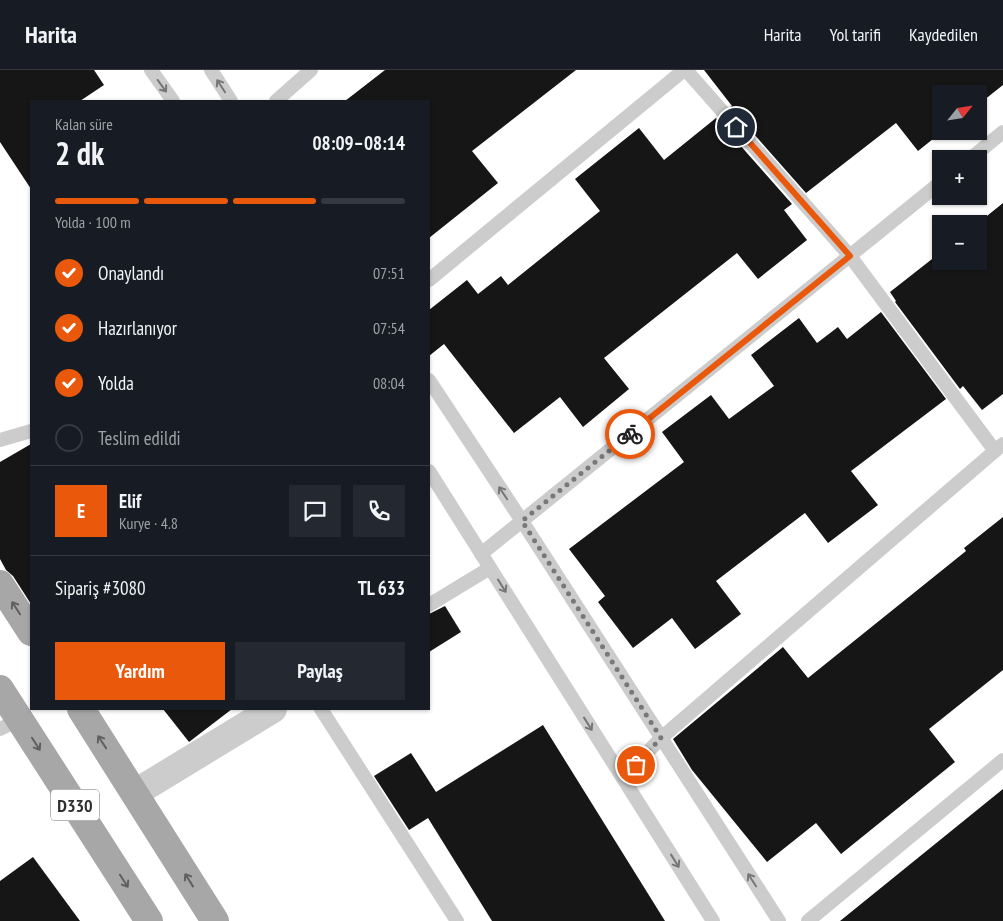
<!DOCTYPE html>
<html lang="tr">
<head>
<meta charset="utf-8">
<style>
  body { margin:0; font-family:"PT Sans Narrow",sans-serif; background:#242831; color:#f1f3f6; height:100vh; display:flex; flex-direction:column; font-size:19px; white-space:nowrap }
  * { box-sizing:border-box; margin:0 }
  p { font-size:16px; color:#9ea1a6 }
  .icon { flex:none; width:28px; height:28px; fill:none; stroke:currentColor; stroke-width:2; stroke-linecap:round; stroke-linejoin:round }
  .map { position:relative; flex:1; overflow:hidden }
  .panel { position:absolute; left:30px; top:30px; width:400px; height:610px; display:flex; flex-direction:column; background:#171b24; border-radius:0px; box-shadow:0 1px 4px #0004 }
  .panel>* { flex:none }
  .needle { width:32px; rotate:60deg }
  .tools { position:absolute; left:932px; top:15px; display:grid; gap:10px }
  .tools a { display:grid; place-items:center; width:55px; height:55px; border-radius:0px; background:#171b24; box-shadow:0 1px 4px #0004; font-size:25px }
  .pin { position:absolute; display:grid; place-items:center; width:42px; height:42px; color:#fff; margin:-21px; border:2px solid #fff; border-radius:50%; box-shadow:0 1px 5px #0007 }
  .courier { position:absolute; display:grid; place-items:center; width:50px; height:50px; margin:-25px; border:4px solid #ea580c; border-radius:50%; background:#fff; color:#222; box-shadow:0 1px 6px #0007 }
  .overview em { font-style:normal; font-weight:600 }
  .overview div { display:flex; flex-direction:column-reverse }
  .overview { display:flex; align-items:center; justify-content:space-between; height:85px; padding:0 25px }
  h1 { font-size:32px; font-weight:600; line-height:38px }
  .bar { display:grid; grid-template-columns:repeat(4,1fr); gap:8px 5px; align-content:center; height:60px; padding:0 25px }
  .bar i { height:6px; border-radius:4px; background:#363941 }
  .bar .selected { background:#ea580c }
  .bar p { grid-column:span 4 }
  .line { display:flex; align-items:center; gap:12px; padding:0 25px; border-top:1px solid #363941 }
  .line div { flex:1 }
  .round { display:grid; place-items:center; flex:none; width:52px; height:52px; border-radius:0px; background:#242831 }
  ol { padding:0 25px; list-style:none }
  li { display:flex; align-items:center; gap:15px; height:55px }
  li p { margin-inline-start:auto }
  li .icon { padding:5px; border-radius:50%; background:#ea580c; color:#fff; stroke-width:4 }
  li:last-child { color:#9ea1a6 }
  li i { width:28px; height:28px; border:2px solid #363941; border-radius:50% }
  .cta { display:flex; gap:10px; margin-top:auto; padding:10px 25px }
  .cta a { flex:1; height:58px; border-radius:0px; background:#ea580c; color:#fff; font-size:20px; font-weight:600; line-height:58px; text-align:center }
  .cta a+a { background:#242831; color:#f1f3f6 }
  header { display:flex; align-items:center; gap:30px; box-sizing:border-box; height:70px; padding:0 25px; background:#171b24; border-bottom:1px solid #363941 }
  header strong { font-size:24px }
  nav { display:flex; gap:28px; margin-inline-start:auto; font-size:18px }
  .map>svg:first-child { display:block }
  .building { fill:#161616 }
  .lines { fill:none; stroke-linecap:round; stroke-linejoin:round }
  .service { stroke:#ccc; stroke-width:14 }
  .minor { stroke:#ccc; stroke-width:28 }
  .primary { stroke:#a7a7a7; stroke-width:28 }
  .oneway { stroke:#767676 }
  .oneway2 { stroke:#5f5f5f }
  .done { stroke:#787878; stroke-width:5; stroke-dasharray:0 9 }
  .route { stroke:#ea580c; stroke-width:6 }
  .labels { text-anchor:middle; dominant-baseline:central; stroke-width:5; stroke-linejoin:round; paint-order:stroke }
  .shield { fill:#fff; stroke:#6d6d6d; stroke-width:1 }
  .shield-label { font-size:18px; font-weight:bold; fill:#2f2f2f }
</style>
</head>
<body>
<header>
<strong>Harita</strong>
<nav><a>Harita</a><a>Yol tarifi</a><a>Kaydedilen</a></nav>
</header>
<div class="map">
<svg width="1003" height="851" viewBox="0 0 1003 851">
  <rect width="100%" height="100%" fill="#fff"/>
  <g class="building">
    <polygon points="0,0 94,0 104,15 80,31 31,31 31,119 0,72"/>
    <polygon points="385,0 576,0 472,81 498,113 429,168 429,31 345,31"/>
    <polygon points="704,0 1003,0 1003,15 979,34 979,24 941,24 941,61 943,61 918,81 896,53 806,123 730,37 732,36"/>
    <polygon points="716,48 792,134 784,140 807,170 758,209 737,183 604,288 629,319 583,357 560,327 514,363 444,274 429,286 429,240 467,210 478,224 501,206 508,215 600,141 575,109 639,58 664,90"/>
    <polygon points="1003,133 1003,324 982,340 963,316 960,319 895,232 896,231 890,222 941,182 941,191 979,191 979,154 977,154"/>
    <polygon points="881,242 946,329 851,401 878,435 828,473 805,443 716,511 741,544 695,579 672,548 633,578 598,532 605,526 569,479 684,392 662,362 711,325 729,349 774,316 751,285 799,248 817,273 838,257 847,269"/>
    <polygon points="31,374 31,534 13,506 6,500 0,489 0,392"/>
    <polygon points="1003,447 1003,600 929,659 955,692 841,784 816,753 767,792 692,700 673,669 783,577 808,608 966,481 964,478"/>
    <polygon points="445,536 461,562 429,582 429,544"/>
    <polygon points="163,639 232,639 189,672"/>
    <polygon points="543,655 665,851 492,851 428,748 409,760 374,706 411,683 436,722"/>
    <polygon points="1003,719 1003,851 840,851"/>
    <polygon points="33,787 80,851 0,851 0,811"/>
  </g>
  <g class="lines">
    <g class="service">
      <polyline points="151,0 173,31"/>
      <polyline points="211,0 231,31"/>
      <polyline points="686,0 850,186 995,381"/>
      <polyline points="276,31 311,0"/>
      <polyline points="970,89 1003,62"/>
      <polyline points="429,210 684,0"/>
      <polyline points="429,310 522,451 779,851"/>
      <polyline points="0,370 31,361"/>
      <polyline points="429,401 713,851"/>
      <polyline points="481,484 941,112"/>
      <polyline points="429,535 490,498"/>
      <polyline points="321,639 457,851"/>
      <polyline points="0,659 20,649"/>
      <polyline points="623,708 661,668 1003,374"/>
      <polyline points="808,851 1003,690"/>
    </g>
    <polyline class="minor" points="135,723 273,639"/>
    <g class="primary">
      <polyline points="0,514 31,562"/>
      <polyline points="0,619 149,851"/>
      <polyline points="81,639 215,851"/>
    </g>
  </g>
  <defs><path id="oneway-shaft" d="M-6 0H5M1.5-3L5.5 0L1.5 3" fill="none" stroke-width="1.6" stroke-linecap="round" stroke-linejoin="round" transform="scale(1.25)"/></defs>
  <g class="oneway">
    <use href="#oneway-shaft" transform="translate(162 16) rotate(54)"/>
    <use href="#oneway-shaft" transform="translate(221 16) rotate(-123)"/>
    <use href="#oneway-shaft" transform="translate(503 423) rotate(-124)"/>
    <use href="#oneway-shaft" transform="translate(502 516) rotate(58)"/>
    <use href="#oneway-shaft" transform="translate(588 654) rotate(58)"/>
    <use href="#oneway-shaft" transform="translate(675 791) rotate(58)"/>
    <use href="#oneway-shaft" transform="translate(752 810) rotate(-123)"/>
  </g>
  <g class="oneway2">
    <use href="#oneway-shaft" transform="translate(16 538) rotate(-123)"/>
    <use href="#oneway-shaft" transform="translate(102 672) rotate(-123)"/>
    <use href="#oneway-shaft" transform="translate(36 674) rotate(57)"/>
    <use href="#oneway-shaft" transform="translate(189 810) rotate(-122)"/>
    <use href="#oneway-shaft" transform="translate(124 811) rotate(57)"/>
  </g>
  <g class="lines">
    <polyline class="done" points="630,364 522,451 661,668 636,695"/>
    <polyline class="route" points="630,364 850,186 736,57"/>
  </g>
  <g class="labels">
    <rect class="shield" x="51" y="719.5" width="48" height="31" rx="4"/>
    <g class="shield-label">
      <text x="75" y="735">D330</text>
    </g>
  </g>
</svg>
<div class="tools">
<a><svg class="needle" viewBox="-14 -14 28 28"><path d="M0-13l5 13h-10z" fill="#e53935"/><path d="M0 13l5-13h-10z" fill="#9ea1a6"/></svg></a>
<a>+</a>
<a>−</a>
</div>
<div class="pin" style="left:636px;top:695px;background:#ea580c"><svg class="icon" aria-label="bag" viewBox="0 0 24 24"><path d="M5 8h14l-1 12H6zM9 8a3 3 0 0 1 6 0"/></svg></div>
<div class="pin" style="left:736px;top:57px;background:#1f2937"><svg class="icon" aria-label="home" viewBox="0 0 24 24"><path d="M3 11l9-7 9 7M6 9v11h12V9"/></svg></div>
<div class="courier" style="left:630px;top:364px"><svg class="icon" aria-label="bike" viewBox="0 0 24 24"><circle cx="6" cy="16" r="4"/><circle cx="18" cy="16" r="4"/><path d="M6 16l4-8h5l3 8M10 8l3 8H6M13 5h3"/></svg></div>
<section class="panel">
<div class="overview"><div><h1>2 dk</h1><p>Kalan süre</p></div><em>08:09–08:14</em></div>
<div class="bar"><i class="selected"></i><i class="selected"></i><i class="selected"></i><i></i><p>Yolda · 100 m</p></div>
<ol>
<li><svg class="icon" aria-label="check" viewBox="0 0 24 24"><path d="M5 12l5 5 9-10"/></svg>Onaylandı<p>07:51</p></li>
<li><svg class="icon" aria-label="check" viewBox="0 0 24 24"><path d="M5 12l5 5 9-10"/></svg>Hazırlanıyor<p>07:54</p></li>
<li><svg class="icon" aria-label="check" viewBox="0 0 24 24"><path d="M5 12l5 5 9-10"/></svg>Yolda<p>08:04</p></li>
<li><i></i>Teslim edildi</li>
</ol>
<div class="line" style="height:90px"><b class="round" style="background:#ea580c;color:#fff">E</b><div><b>Elif</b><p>Kurye · 4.8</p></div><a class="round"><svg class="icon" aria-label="chat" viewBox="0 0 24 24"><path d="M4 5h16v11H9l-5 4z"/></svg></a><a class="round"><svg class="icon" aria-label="phone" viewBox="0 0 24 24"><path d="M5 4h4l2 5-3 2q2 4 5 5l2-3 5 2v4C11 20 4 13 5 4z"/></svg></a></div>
<div class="line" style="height:65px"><div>Sipariş #3080</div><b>TL 633</b></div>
<div class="cta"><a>Yardım</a><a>Paylaş</a></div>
</section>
</div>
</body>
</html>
